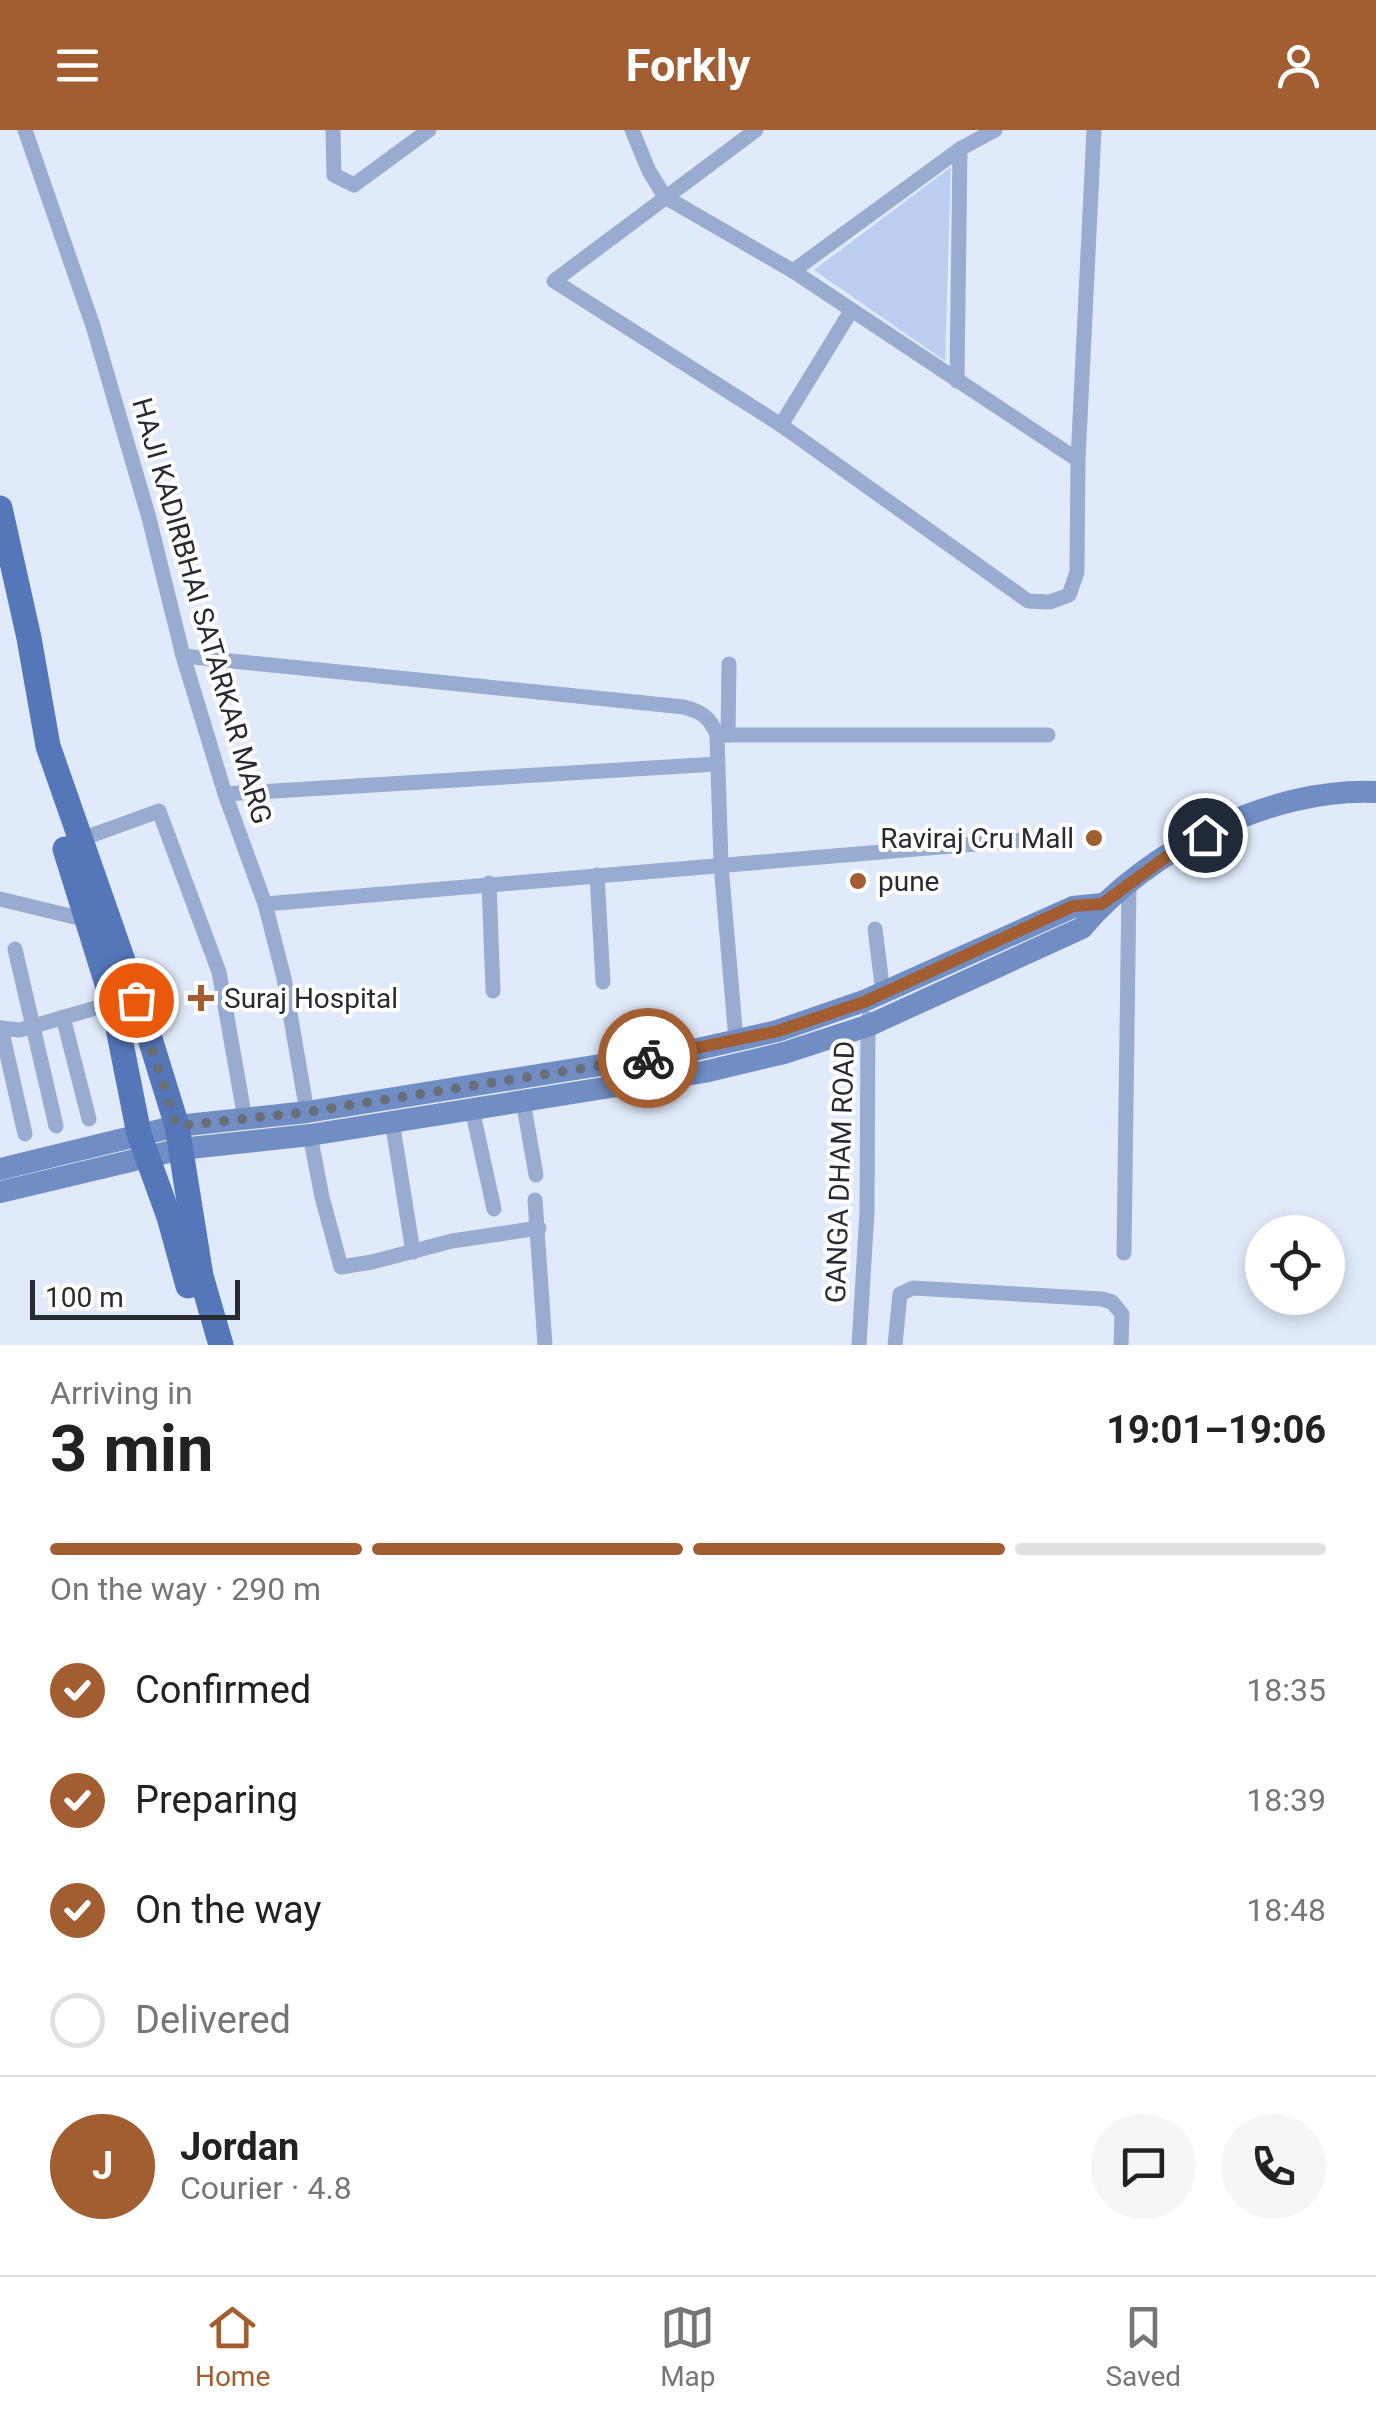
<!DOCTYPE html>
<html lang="en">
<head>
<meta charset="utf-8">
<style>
  body { margin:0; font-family:Roboto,sans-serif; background:#f6f6f6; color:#222; height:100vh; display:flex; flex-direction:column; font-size:38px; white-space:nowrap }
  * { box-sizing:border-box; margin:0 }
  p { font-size:32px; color:#767676 }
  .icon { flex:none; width:55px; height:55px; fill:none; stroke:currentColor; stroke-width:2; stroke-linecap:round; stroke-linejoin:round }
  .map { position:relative; height:1215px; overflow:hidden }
  .drawer { display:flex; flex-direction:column; background:#fff; flex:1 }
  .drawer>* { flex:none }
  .controls { position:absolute; left:1245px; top:1085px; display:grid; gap:20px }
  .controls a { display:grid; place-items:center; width:100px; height:100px; border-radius:50%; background:#fff; box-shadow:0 5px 15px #0003; font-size:50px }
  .scale { position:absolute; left:30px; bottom:25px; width:210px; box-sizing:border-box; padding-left:10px; border:5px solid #282b31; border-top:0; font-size:28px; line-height:35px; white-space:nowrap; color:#282b31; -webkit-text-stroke:8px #fff; paint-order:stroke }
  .pin { position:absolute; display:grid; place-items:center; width:85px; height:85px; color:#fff; margin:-42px; border:5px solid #fff; border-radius:50%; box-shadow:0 2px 10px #0007 }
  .courier { position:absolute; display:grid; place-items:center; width:100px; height:100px; margin:-50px; border:8px solid #a25e30; border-radius:50%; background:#fff; color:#222; box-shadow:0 2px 12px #0007 }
  .summary em { font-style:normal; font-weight:700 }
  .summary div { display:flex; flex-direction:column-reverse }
  .summary { display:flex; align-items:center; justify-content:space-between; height:170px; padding:0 50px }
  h1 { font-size:65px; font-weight:700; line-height:75px }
  .bar { display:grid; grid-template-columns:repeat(4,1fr); gap:15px 10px; align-content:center; height:120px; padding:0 50px }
  .bar i { height:12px; border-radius:8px; background:#e0e0e0 }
  .bar .on { background:#a25e30 }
  .bar p { grid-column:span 4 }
  .line { display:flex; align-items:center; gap:25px; padding:0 50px; border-top:2px solid #e0e0e0 }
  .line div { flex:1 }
  .round { display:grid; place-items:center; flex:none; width:105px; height:105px; border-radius:52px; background:#f6f6f6 }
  ol { padding:0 50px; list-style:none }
  li { display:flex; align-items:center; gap:30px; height:110px }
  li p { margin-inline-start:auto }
  li .icon { padding:10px; border-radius:50%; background:#a25e30; color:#fff; stroke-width:4 }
  li:last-child { color:#767676 }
  li i { width:55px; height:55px; border:5px solid #e0e0e0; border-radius:50% }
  header { display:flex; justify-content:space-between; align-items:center; height:130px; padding:0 50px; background:#a25e30; color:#fff; font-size:45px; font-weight:700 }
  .tab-bar { display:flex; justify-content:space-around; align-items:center; height:140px; border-top:2px solid #e0e0e0; background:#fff; font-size:28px; color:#767676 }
  .tab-bar a { display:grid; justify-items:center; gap:5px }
  .tab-bar .on { color:#a25e30 }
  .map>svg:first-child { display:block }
  .green { fill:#bccef0 }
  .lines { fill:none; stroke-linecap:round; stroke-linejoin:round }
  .minor { stroke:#98acd1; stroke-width:15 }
  .secondary { stroke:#718ec4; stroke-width:22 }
  .primary { stroke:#5477b9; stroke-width:25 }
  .done { stroke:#696e77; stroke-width:10; stroke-dasharray:0 18 }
  .route { stroke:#a25e30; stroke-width:12 }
  .poi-dot { fill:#a25e30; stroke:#fff; stroke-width:4 }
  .labels { text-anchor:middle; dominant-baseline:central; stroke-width:8; stroke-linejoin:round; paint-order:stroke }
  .street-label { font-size:28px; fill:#282b31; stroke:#fff }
  .poi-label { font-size:28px; fill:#282b31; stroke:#fff; text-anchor:start }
</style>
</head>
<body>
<header><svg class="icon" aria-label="menu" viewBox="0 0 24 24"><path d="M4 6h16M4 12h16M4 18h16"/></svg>Forkly<svg class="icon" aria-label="person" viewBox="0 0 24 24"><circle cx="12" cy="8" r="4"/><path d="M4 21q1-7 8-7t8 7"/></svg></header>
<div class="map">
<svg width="1376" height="1215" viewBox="0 0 1376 1215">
  <rect width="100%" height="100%" fill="#e1eafa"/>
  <polygon class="green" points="951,37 945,231 814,140"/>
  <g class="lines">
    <g class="minor">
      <polyline points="25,0 93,196 149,388 183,526 225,664 265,774 284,848 307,982"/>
      <polyline points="333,0 334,45 354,55 429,0"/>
      <polyline points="632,0 649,41 665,67 793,141 1078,330"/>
      <polyline points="756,0 554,151 781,295 1028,471 1050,472 1069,465 1077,442 1078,330 1094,0"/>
      <polyline points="793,141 960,19 995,0"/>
      <polyline points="957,251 960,19"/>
      <polyline points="781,295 851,181"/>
      <path d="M183,526l501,51c19,5 26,11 33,28h331"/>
      <polyline points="717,605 721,735 736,910"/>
      <polyline points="728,605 729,534"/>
      <polyline points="225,664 717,634"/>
      <polyline points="79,710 159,681 219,842 245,989"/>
      <polyline points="597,745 603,852"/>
      <polyline points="489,753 493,861"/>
      <polyline points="0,769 87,790"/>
      <polyline points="265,774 1023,710"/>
      <polyline points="875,799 883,863"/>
      <polyline points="15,819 56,996"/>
      <polyline points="63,887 89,989"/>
      <polyline points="0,898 20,900 113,873"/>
      <polyline points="1,898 25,1004"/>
      <polyline points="523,971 536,1045"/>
      <polyline points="472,979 494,1079"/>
      <polyline points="392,991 413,1122"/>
      <polyline points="310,1005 322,1067 341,1137 372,1132 452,1111 539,1098"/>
      <polyline points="535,1070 545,1215"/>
      <polyline points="1124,1123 1129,754"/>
      <polyline points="859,1215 867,1082 868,889"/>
      <polyline points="895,1215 900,1164 913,1158 1102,1169 1112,1172 1122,1184 1121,1215"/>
    </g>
    <g class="secondary">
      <polyline points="0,1039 177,996 307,982 619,932 685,922 777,901 864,871 1073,777 1102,774"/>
      <path d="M0,1062l181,-43 129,-14 394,-63 80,-19 86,-28 212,-97c66,-79 191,-141 294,-136"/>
    </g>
    <g class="primary">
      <polyline points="0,378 29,508 48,616 148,902 177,996 201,1146 221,1215"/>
      <polyline points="65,719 113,873 139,1004 169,1087 188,1156"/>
    </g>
  </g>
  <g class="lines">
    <polyline class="done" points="136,870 177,996 307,982 648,928"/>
    <polyline class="route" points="648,928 778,901 864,872 1073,776 1102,774 1177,719 1205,705"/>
  </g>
  <g class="poi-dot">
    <circle cx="1094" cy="708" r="10"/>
    <circle cx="858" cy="751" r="10"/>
    <path d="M196 853h10v10h10v10h-10v10h-10v-10h-10v-10h10z"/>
  </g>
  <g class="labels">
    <g class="street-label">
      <text transform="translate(202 481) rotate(74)">HAJI KADIRBHAI SATARKAR MARG</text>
      <text transform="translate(840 1042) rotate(-88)">GANGA DHAM ROAD</text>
    </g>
    <g class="poi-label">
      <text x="1074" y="708" text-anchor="end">Raviraj Cru Mall</text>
      <text x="878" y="751">pune</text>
      <text x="224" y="868">Suraj Hospital</text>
    </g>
  </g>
</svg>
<div class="controls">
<a><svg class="icon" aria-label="locate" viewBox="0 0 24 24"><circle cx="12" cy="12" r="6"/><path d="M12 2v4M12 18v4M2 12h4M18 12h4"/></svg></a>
</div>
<div class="scale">100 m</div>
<div class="pin" style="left:136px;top:870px;background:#ea580c"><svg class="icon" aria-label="bag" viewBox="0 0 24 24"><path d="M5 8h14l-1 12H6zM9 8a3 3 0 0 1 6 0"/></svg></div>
<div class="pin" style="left:1205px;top:705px;background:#1f2937"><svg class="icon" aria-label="home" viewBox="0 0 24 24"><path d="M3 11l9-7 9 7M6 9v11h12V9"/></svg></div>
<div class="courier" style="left:648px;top:928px"><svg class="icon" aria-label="bike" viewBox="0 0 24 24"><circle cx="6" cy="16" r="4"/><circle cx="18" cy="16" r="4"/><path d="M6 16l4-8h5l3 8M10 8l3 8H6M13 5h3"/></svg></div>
</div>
<section class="drawer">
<div class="summary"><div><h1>3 min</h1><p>Arriving in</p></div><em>19:01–19:06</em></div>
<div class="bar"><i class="on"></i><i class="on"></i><i class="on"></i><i></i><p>On the way · 290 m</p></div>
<ol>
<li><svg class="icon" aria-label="check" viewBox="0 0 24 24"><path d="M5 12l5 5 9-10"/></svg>Confirmed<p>18:35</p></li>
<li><svg class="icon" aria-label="check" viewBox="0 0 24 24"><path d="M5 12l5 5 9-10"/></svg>Preparing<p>18:39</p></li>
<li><svg class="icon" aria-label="check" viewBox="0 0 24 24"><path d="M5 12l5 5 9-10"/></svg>On the way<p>18:48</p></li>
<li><i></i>Delivered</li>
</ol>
<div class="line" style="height:180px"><b class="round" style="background:#a25e30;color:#fff">J</b><div><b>Jordan</b><p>Courier · 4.8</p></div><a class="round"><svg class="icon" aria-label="chat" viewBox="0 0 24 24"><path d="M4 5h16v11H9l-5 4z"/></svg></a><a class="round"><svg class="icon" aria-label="phone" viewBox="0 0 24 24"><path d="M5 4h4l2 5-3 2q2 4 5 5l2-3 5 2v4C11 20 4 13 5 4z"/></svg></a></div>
</section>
<nav class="tab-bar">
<a class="on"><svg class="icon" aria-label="home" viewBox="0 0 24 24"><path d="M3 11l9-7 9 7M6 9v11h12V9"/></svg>Home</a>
<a><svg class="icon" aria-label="map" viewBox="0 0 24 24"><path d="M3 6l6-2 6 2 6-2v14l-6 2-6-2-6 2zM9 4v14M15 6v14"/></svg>Map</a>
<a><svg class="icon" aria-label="saved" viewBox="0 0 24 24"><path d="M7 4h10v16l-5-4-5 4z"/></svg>Saved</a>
</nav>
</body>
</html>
